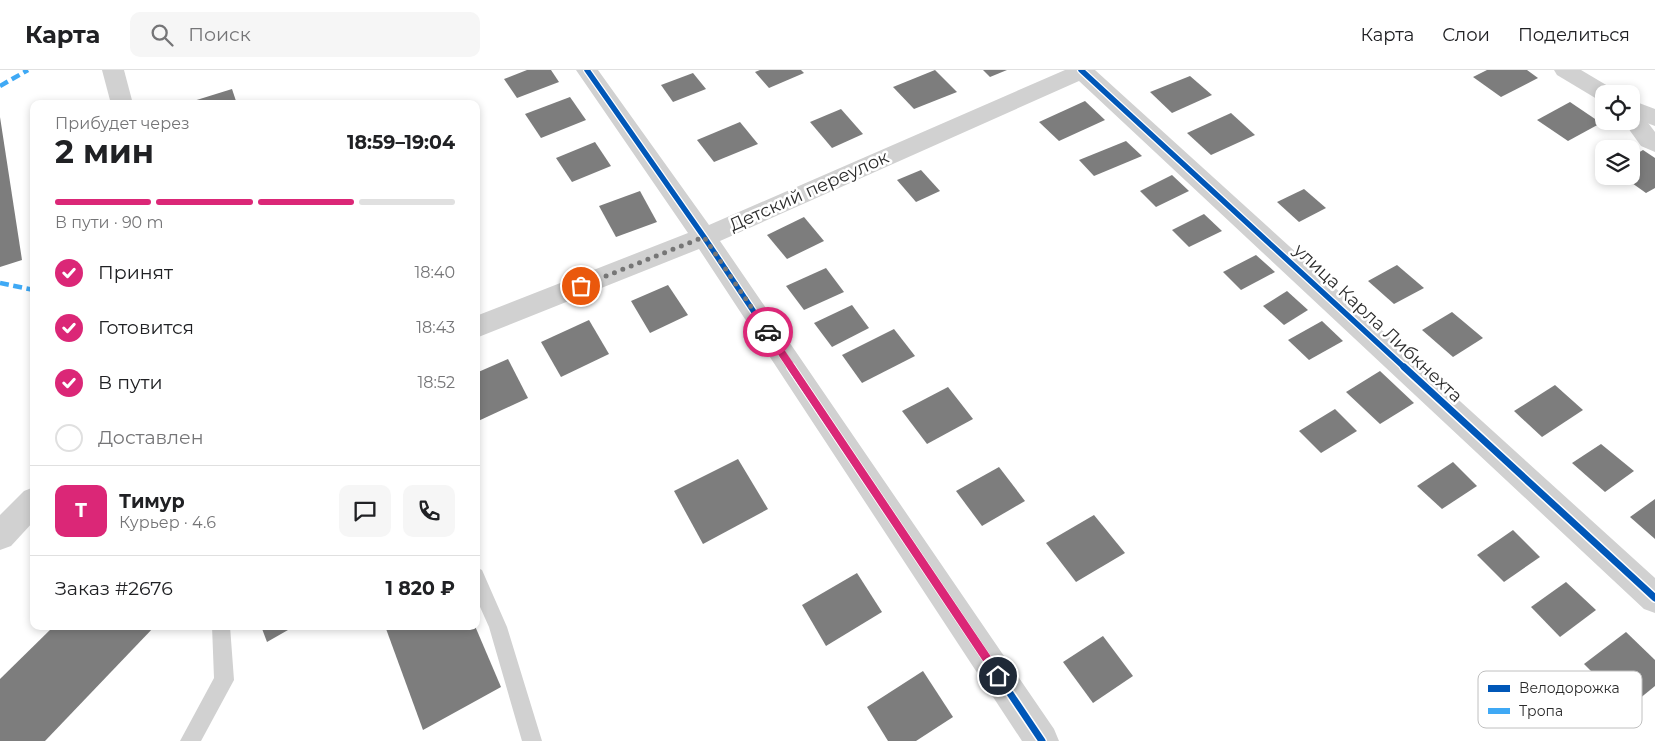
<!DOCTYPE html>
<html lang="ru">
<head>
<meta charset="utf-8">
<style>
  body { margin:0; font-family:Montserrat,sans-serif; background:#f6f6f6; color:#202124; height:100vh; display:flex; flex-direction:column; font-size:19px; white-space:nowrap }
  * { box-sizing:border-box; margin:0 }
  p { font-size:16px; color:#757577 }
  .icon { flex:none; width:28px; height:28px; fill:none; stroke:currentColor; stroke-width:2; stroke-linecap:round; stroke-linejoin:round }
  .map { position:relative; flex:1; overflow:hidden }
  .panel { position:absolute; left:30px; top:30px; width:450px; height:530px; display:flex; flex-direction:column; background:#fff; border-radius:10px; box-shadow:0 2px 8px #0003 }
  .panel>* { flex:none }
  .buttons { position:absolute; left:1595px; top:15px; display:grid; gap:10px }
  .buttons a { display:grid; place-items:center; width:45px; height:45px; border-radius:10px; background:#fff; box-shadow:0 2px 8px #0003; font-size:25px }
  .pin { position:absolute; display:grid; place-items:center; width:42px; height:42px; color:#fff; margin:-21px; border:2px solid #fff; border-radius:50%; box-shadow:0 1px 5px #0007 }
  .courier { position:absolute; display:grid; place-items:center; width:50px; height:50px; margin:-25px; border:4px solid #db2777; border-radius:50%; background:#fff; color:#222; box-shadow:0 1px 6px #0007 }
  .headline em { font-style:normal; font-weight:700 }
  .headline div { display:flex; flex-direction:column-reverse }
  .headline { display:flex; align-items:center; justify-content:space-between; height:85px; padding:0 25px }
  h1 { font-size:32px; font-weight:700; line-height:38px }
  .bar { display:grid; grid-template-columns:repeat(4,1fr); gap:8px 5px; align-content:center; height:60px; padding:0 25px }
  .bar i { height:6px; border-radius:4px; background:#e0e0e0 }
  .bar .current { background:#db2777 }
  .bar p { grid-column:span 4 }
  .line { display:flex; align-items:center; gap:12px; padding:0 25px; border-top:1px solid #e0e0e0 }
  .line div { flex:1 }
  .round { display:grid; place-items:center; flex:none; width:52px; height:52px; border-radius:10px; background:#f6f6f6 }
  ol { padding:0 25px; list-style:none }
  li { display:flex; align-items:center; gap:15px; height:55px }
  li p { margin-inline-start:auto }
  li .icon { padding:5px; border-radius:50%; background:#db2777; color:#fff; stroke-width:4 }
  li:last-child { color:#757577 }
  li i { width:28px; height:28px; border:2px solid #e0e0e0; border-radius:50% }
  header { display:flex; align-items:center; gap:30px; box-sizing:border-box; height:70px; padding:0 25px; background:#fff; border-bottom:1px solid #e0e0e0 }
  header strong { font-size:24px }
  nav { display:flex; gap:28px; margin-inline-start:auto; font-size:18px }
  .search { width:350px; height:45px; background:#f6f6f6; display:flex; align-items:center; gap:12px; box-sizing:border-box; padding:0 18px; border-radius:10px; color:#757577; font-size:19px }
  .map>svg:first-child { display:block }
  .building { fill:#7d7d7d }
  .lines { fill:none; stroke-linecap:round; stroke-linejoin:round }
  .service { fill:#d1d1d1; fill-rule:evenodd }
  .minor { fill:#d1d1d1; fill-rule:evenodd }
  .tertiary { fill:#d1d1d1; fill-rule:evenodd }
  .quiet { stroke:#3fa9f5; stroke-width:4.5; stroke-dasharray:9 4.5; stroke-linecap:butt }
  .cycleway-far1-casing { stroke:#fff; stroke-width:8 }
  .cycleway-casing { stroke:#fff; stroke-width:10 }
  .cycleway-far1 { stroke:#0057b8; stroke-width:5.5 }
  .cycleway { stroke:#0057b8; stroke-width:7 }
  .route { fill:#db2777 }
  .done { stroke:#767676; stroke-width:5; stroke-dasharray:0 9 }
  .labels { text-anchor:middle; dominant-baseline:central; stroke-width:5; stroke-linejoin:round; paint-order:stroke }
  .street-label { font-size:18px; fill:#2c2c2c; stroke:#fff }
  .key { fill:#fff; stroke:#c0c0c0; stroke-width:1 }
  .key-label { font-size:14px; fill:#2c2c2c }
</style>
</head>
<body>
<header>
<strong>Карта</strong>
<div class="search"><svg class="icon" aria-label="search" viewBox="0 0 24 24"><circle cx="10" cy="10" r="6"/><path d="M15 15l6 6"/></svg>Поиск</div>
<nav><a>Карта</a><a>Слои</a><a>Поделиться</a></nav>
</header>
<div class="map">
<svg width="1655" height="671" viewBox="0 0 1655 671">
  <rect width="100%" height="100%" fill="#fff"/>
  <g class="building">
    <polygon points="527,0 551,0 559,12 517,28 504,9"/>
    <polygon points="760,0 801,0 804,3 769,18 755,2"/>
    <polygon points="935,0 957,22 914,39 893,17"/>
    <polygon points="983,0 1007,0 990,7"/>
    <polygon points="1487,0 1527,0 1538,8 1501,27 1473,7"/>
    <polygon points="693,3 706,19 673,32 661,15"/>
    <polygon points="1190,6 1212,25 1172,43 1150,22"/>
    <polygon points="232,19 237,34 187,34 187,33"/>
    <polygon points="570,27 586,50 541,68 525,44"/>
    <polygon points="1085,31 1105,50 1059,71 1039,52"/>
    <polygon points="1570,32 1601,53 1568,71 1537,50"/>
    <polygon points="841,39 863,64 832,78 810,52"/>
    <polygon points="1231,43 1255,65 1211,85 1187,63"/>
    <polygon points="0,47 22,190 0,197"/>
    <polygon points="740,52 758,74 714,92 697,70"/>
    <polygon points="1126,71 1142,86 1094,106 1079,90"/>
    <polygon points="595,72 611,96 572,112 556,88"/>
    <polygon points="1643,80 1655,88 1655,118 1646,123 1622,106 1631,106 1631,87"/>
    <polygon points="921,100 940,121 916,132 897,110"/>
    <polygon points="1172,105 1189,121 1156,137 1140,121"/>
    <polygon points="1304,119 1326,138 1299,152 1277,132"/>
    <polygon points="640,121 657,152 616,167 599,136"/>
    <polygon points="1204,144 1222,161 1189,177 1172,160"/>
    <polygon points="804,147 824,171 787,189 767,165"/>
    <polygon points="1256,185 1275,202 1241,220 1223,202"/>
    <polygon points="1397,195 1424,218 1394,234 1368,211"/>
    <polygon points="826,198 844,222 804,240 786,216"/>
    <polygon points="668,215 688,245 650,263 631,231"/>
    <polygon points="1287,221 1308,240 1284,255 1263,236"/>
    <polygon points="852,235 869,258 832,277 814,253"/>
    <polygon points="1452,242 1483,268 1453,287 1422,260"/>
    <polygon points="589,250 609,284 561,307 541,272"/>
    <polygon points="1322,251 1343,271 1309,290 1288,270"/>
    <polygon points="894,259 915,286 862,313 842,285"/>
    <polygon points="508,289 528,328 476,352 476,303"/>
    <polygon points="1380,301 1414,333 1380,354 1346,322"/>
    <polygon points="1555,315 1583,340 1542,367 1514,341"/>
    <polygon points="948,317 973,349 927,374 902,341"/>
    <polygon points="1335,339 1357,361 1321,383 1299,361"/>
    <polygon points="1601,374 1634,401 1605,422 1572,393"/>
    <polygon points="738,389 768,439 703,474 674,421"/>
    <polygon points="1453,392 1477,416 1442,439 1417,416"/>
    <polygon points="999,397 1025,431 982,456 956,421"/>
    <polygon points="1655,429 1655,469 1630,447"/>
    <polygon points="1094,445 1125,483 1076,512 1046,473"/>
    <polygon points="1513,460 1540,487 1504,512 1477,485"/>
    <polygon points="857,503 882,542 826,576 802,535"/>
    <polygon points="1566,512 1596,540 1560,567 1531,537"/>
    <polygon points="54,556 155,556 45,671 0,671 0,609"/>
    <polygon points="261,556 295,556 267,572"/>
    <polygon points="385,556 475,556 501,617 423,660"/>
    <polygon points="1626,562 1655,590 1655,616 1628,638 1584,594"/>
    <polygon points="1103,566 1133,606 1093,633 1063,592"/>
    <polygon points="923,601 953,647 916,671 888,671 867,637"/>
  </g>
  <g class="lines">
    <g class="service">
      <polygon points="476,497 482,500 507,557 542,671 522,671 489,557 476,528"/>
      <polygon points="212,556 230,556 234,610 201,671 180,671 214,608"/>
    </g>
    <g class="minor">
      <polygon points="102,0 124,0 133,34 111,34"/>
      <polygon points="576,0 598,0 709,155 1065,0 1095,0 1655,508 1655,543 1644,539 1079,11 720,171 1054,659 1059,671 1022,671 699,179 476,268 476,246 688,163"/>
      <polygon points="1631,38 1639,41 1655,62 1655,82 1641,76 1623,51 1631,51"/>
      <polygon points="34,417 34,451 11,476 0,480 0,445 24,421"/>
    </g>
    <g class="tertiary">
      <polygon points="1554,0 1581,0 1613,19 1616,24 1604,24 1604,31 1597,29 1557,5"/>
      <polygon points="1631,30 1655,39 1655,56 1631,47"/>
    </g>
    <g class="quiet">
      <polyline points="0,16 28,0"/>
      <polyline points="0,213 34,220"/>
    </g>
    <g class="cycleway-far1-casing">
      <g id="cycleway-far1">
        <polyline points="587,0 704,167 792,299"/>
        <polyline points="1081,0 1406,299"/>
      </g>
    </g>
    <g class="cycleway-casing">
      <g id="cycleway">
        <polyline points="791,297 1042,671"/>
        <polyline points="1404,297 1655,528"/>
      </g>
    </g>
    <use href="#cycleway-far1" class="cycleway-far1"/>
    <use href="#cycleway" class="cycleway"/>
  </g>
  <polygon class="route" points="768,259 771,260 1002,603 1002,609 995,609 765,265 764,262"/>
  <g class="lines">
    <polyline class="done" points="581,216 704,167 768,262"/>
  </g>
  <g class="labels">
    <g class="street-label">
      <text transform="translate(809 121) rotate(-24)">Детский переулок</text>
      <text transform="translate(1378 253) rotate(43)">улица Карла Либкнехта</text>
    </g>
  </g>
  <rect x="1478" y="601" width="164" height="57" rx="8" class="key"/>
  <rect x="1488" y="615" width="22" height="7" fill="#0057b8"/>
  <rect x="1488" y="638" width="22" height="6" fill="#3fa9f5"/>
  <g class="key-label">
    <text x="1519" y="623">Велодорожка</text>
    <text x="1519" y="646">Тропа</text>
  </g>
</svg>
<div class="buttons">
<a><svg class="icon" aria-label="locate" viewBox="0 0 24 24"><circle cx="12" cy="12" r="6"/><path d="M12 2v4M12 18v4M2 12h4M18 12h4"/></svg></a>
<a><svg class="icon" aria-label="layers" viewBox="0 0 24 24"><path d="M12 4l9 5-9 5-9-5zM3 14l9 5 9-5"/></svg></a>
</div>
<div class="pin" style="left:581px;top:216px;background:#ea580c"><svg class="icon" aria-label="bag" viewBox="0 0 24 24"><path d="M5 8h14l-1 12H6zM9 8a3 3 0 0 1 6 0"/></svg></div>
<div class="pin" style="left:998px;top:606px;background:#1f2937"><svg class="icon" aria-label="home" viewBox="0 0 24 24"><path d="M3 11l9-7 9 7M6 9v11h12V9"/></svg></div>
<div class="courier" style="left:768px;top:262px"><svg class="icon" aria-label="car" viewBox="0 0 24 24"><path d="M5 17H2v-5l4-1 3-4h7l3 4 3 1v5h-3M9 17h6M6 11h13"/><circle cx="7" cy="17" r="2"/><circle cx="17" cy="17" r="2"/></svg></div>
<section class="panel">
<div class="headline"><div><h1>2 мин</h1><p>Прибудет через</p></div><em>18:59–19:04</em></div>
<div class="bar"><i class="current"></i><i class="current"></i><i class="current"></i><i></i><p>В пути · 90 m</p></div>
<ol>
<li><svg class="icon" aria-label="check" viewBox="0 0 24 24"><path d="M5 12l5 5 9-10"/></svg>Принят<p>18:40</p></li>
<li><svg class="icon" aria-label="check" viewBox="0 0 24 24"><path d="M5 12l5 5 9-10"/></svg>Готовится<p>18:43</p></li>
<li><svg class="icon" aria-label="check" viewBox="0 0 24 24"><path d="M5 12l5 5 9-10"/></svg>В пути<p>18:52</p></li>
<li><i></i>Доставлен</li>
</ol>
<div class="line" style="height:90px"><b class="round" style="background:#db2777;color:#fff">Т</b><div><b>Тимур</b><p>Курьер · 4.6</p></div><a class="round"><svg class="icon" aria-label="chat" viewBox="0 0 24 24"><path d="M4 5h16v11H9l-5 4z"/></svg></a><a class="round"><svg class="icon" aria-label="phone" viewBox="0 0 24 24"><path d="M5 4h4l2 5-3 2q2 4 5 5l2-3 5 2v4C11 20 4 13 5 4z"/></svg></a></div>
<div class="line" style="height:65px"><div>Заказ #2676</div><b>1 820 ₽</b></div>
</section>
</div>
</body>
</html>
